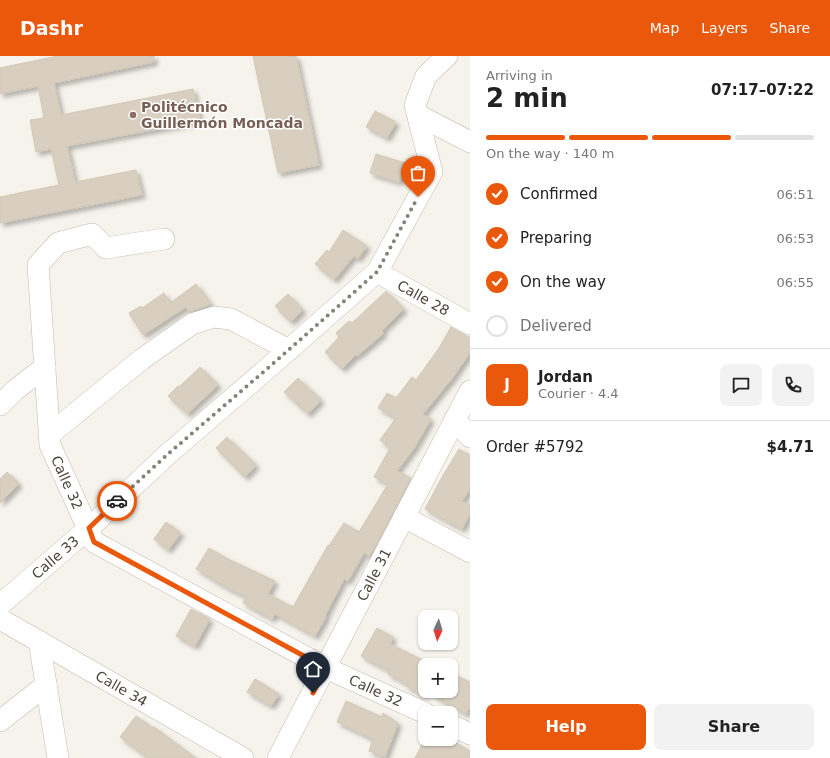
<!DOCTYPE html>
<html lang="en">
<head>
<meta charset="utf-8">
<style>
  body { margin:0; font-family:"DejaVu Sans",sans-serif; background:#f2f2f2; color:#222; height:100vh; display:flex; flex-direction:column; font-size:15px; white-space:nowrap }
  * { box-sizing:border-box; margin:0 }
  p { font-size:13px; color:#767676 }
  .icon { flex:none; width:22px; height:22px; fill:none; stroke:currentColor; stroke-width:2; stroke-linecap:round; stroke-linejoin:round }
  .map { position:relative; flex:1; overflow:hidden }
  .side { display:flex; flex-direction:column; background:#fff; width:360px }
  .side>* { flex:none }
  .needle { width:26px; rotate:184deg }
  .tools { position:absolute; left:418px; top:554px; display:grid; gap:8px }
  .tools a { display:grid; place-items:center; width:40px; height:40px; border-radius:8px; background:#fff; box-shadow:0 1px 3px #0004; font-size:20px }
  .pin { position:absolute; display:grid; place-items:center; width:34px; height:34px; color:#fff; margin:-41px -17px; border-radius:50% 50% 50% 0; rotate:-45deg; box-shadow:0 0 4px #0007 }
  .pin .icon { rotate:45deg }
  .courier { position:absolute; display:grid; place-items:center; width:40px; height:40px; margin:-20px; border:3px solid #ea580c; border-radius:50%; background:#fff; color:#222; box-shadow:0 1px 5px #0007 }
  .summary em { font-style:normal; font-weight:700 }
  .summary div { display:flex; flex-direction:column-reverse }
  .summary { display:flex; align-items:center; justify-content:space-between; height:68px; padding:0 16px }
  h1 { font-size:26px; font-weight:700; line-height:30px }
  .bar { display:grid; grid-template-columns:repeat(4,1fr); gap:6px 4px; align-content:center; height:48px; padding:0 16px }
  .bar i { height:5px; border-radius:3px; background:#e0e0e0 }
  .bar .current { background:#ea580c }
  .bar p { grid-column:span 4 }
  .line { display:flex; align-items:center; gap:10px; padding:0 16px; border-top:1px solid #e0e0e0 }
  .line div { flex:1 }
  .round { display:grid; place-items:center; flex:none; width:42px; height:42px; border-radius:8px; background:#f2f2f2 }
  ol { padding:0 16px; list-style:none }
  li { display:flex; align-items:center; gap:12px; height:44px }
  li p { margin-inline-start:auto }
  li .icon { padding:4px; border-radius:50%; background:#ea580c; color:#fff; stroke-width:4 }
  li:last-child { color:#767676 }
  li i { width:22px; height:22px; border:2px solid #e0e0e0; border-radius:50% }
  .action { display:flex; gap:8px; margin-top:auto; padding:8px 16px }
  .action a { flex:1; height:46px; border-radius:8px; background:#ea580c; color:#fff; font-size:16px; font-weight:700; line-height:46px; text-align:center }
  .action a+a { background:#f2f2f2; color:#222 }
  header { display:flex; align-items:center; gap:24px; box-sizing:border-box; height:56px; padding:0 20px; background:#ea580c; color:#fff }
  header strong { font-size:19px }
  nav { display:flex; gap:22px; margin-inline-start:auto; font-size:14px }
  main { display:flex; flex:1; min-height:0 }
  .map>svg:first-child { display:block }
  .building { fill:#d8cfc1; stroke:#d3c7b4; filter:url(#shadow) }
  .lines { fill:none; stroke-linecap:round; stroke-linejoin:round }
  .minor-casing { stroke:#c2bbae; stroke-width:22 }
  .minor { stroke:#fff; stroke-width:21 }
  .done { stroke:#878178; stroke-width:4; stroke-dasharray:0 7.2 }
  .route { stroke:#ea580c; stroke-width:5 }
  .education-dot { fill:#8d6e63; stroke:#fff; stroke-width:1.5 }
  .labels { text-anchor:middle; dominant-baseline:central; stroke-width:3; stroke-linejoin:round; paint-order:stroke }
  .education-label { font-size:14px; font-weight:bold; fill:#785e54; stroke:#fff; text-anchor:start }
  .street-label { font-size:14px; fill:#4b4439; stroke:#fff }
</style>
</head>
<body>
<header>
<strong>Dashr</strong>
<nav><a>Map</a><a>Layers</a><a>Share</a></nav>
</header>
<main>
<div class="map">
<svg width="470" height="702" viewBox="0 0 470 702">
  <defs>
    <filter id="shadow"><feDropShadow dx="3.5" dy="3.5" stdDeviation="2" flood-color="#0004"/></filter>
  </defs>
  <rect width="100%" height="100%" fill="#f6f3ec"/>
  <g class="building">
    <polygon points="58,0 154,0 154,6 54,27 61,59 193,33 200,65 67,90 75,126 136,114 142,139 0,167 0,141 59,129 51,93 36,96 30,64 44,62 38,30 0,38 0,12"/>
    <polygon points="253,0 296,0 319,109 278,117"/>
    <polygon points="375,55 396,66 387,82 366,71"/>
    <polygon points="376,98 405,107 399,126 370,117"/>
    <polygon points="343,174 367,190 358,203 354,200 334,224 315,208 327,194 329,196"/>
    <polygon points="196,228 211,248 189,256 186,251 143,279 129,257 141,250 142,252 164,237 170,247"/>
    <polygon points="386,235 404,253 382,275 384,277 357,300 356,299 342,313 325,296 339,281 336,277 349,265 352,267"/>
    <polygon points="288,238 303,254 291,266 275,250"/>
    <polygon points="451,271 470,282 470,297 451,324 423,358 431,363 415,391 397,415 411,422 375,491 369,500 364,497 348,525 344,523 325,560 326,561 315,580 275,558 272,563 243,547 246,541 224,530 196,513 209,492 226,502 275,525 268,538 293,551 328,489 329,490 344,467 359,476 388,428 374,421 390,392 380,384 396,362 378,352 387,337 396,342 412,321 416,324 439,292"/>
    <polygon points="200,311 218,329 187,358 168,340 178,330 179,331"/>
    <polygon points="298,322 321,344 308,358 284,336"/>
    <polygon points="227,381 256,409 245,421 216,392"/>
    <polygon points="459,393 470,399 470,433 462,445 470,449 470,458 462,473 425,453 441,423"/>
    <polygon points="7,416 19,428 0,447 0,423"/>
    <polygon points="166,466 181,477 168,494 154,483"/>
    <polygon points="191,553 210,563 195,590 176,580"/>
    <polygon points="377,572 393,581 390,588 425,605 425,640 406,630 407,628 388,618 390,615 361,600"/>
    <polygon points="451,617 470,626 470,651 466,658 426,635 451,635"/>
    <polygon points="255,623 279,638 271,650 247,636"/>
    <polygon points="346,645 382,661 383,657 398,667 385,701 369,695 373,683 337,666"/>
    <polygon points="136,660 153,672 154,671 196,702 148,702 120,681"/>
    <polygon points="425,683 449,683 470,695 470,702 415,702"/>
  </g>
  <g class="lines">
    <g class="minor-casing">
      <g id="minor">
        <polyline points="418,59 470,86"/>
        <path id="s1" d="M164,183l-58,9 -14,-14 -34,9 -20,22 12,180 44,97 232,126 99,45"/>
        <path id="s2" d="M377,216l93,52"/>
        <polyline points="0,349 15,334 45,311"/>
        <polyline points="455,363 470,381"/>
        <polyline points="49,379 142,303 192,268 214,261 231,263 289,294"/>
        <polyline points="404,461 470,496"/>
        <path id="s3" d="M0,549l89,-77 79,-74 100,-86 109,-96 55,-100 -17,-67 11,-29 21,-20"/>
        <path id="s4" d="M0,563l243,139"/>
        <polyline points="39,585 58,702"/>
        <polyline points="0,665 46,629"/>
        <polyline points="451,669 470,678"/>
        <path id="s5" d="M278,702l192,-367"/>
      </g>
    </g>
    <use href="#minor" class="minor"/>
  </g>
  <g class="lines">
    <polyline class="done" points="117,445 168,398 268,312 377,216 418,141"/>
    <polyline class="route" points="117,445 89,472 94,486 326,612 313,637"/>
  </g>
  <circle class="education-dot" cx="133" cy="59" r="4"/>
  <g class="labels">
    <g class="education-label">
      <text x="141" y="51">Politécnico<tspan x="141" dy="16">Guillermón Moncada</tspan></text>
    </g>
    <g class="street-label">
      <text stroke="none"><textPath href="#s2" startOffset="53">Calle 28</textPath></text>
      <text stroke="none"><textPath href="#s1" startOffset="365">Calle 32</textPath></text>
      <text stroke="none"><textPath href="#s3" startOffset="73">Calle 33</textPath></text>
      <text stroke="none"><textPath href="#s5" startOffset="207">Calle 31</textPath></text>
      <text stroke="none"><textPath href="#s4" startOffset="140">Calle 34</textPath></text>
      <text stroke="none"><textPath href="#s1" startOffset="749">Calle 32</textPath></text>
    </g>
  </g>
</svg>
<div class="tools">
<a><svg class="needle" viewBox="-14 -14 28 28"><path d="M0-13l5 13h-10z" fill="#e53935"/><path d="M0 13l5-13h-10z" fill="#767676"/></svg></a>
<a>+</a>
<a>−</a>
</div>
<div class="pin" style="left:418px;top:141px;background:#ea580c"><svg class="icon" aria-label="bag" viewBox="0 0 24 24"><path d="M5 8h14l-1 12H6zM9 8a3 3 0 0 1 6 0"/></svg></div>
<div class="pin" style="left:313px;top:637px;background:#1f2937"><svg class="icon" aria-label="home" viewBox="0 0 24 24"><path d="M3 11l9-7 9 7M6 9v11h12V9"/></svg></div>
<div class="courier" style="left:117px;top:445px"><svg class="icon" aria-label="car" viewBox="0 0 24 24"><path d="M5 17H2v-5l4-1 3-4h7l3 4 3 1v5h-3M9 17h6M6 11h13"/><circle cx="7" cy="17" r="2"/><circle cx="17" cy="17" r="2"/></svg></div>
</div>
<section class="side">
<div class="summary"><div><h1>2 min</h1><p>Arriving in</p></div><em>07:17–07:22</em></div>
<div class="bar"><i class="current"></i><i class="current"></i><i class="current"></i><i></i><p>On the way · 140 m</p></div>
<ol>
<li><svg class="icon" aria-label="check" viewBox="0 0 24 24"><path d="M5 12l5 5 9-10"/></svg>Confirmed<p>06:51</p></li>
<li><svg class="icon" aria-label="check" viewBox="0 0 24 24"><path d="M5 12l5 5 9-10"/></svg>Preparing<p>06:53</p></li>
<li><svg class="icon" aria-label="check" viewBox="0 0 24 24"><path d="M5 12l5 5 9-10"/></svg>On the way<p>06:55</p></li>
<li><i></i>Delivered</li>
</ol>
<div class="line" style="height:72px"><b class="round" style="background:#ea580c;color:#fff">J</b><div><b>Jordan</b><p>Courier · 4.4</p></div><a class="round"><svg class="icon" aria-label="chat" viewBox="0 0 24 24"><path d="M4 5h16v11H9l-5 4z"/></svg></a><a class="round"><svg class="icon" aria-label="phone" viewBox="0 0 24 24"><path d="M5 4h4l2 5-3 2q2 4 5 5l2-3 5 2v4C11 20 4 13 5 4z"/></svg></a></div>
<div class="line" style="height:52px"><div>Order #5792</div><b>$4.71</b></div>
<div class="action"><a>Help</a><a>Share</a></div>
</section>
</main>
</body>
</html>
